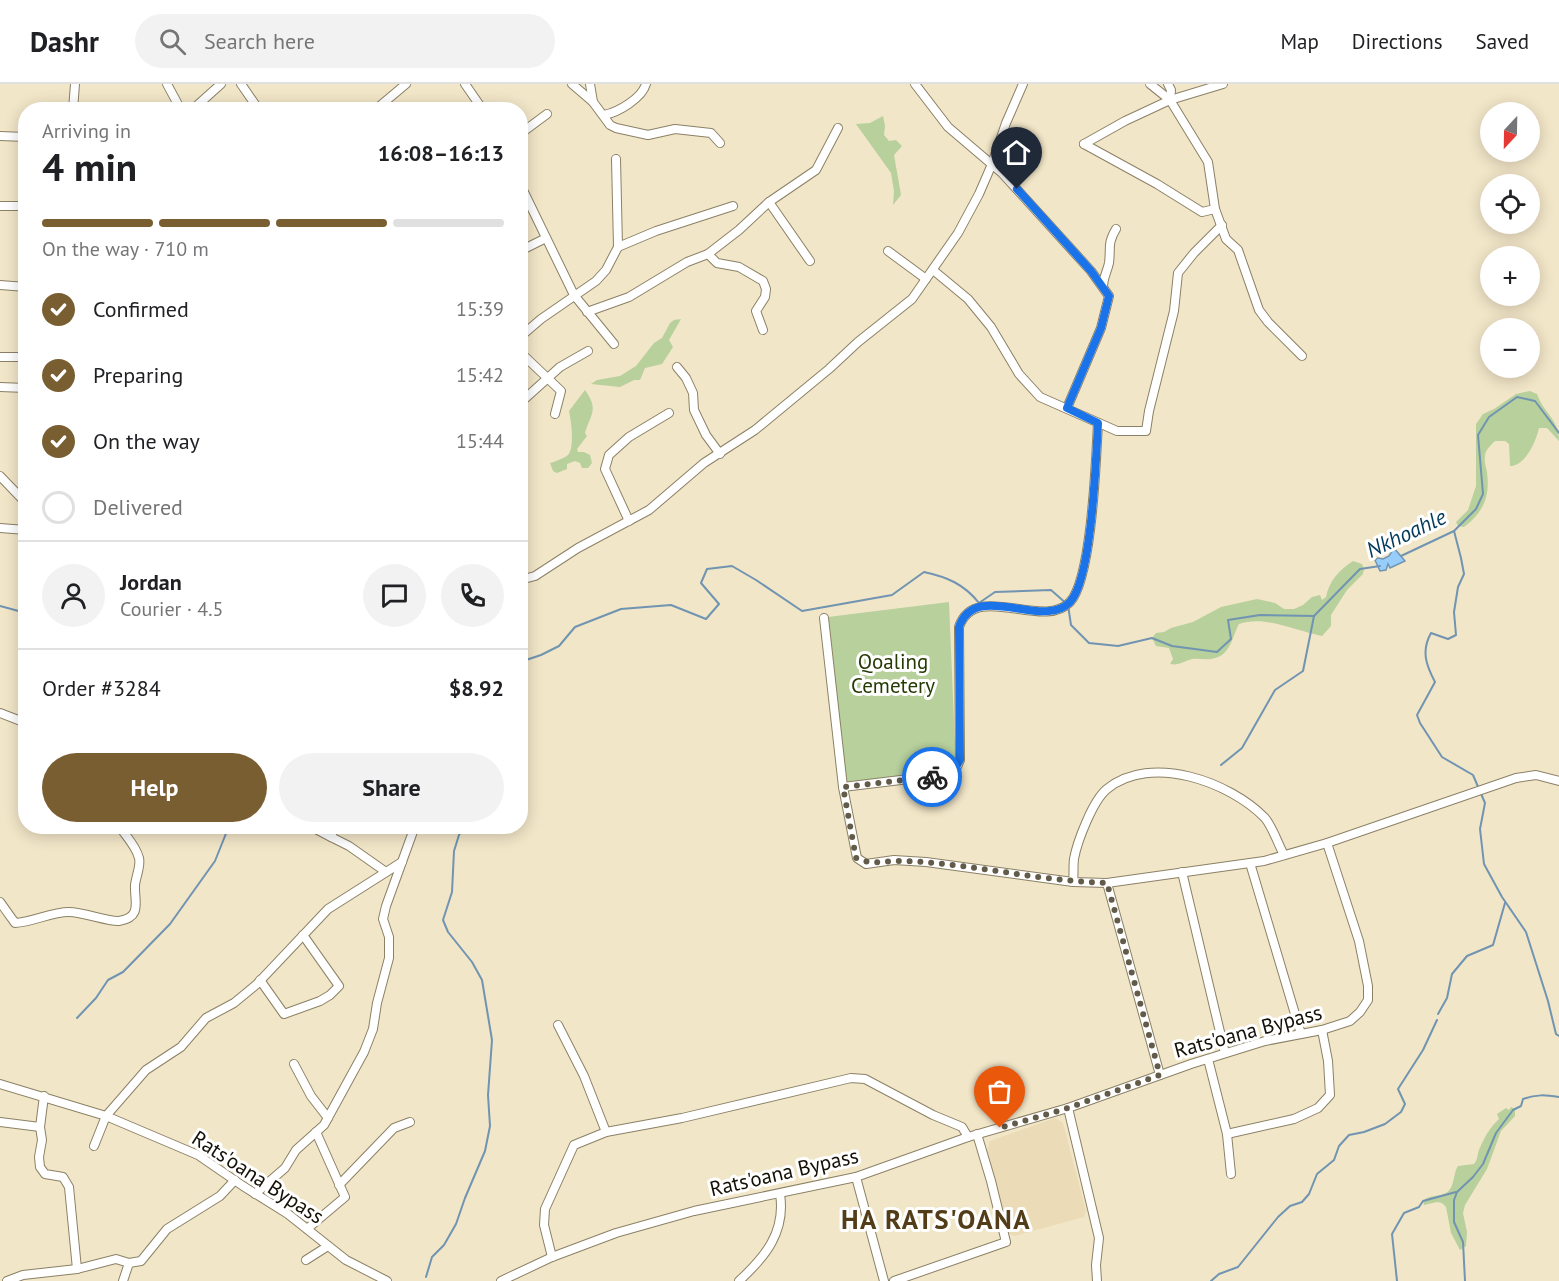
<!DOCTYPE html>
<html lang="en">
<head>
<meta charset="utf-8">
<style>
  body { margin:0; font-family:"PT Sans",sans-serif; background:#f2f2f2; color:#202124; height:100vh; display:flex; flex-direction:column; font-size:22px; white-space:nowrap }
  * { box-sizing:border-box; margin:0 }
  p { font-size:20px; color:#757577 }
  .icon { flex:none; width:33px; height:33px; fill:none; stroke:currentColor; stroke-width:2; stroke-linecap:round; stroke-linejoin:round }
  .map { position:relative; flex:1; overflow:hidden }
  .drawer { position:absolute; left:18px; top:18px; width:510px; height:732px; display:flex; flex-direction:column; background:#fff; border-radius:24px; box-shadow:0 3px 15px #0003 }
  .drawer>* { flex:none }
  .needle { width:39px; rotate:202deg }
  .buttons { position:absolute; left:1480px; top:18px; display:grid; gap:12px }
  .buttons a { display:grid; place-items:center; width:60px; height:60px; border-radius:50%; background:#fff; box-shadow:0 3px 15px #0003; font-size:30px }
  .pin { position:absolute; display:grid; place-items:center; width:51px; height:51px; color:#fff; margin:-62px -26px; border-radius:50% 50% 50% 0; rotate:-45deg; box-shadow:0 0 6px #0007 }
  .pin .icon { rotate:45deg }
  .courier { position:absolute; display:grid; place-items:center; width:60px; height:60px; margin:-30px; border:4px solid #1a73e8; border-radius:50%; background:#fff; color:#222; box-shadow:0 2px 8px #0007 }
  .summary em { font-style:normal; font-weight:700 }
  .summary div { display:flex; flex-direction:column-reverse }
  .summary { display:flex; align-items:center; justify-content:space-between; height:102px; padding:0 24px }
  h1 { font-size:39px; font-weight:700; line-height:45px }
  .bar { display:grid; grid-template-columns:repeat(4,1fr); gap:9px 6px; align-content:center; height:72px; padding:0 24px }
  .bar i { height:8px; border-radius:4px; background:#e0e0e0 }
  .bar .selected { background:#795e31 }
  .bar p { grid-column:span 4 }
  .line { display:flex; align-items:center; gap:15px; padding:0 24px; border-top:2px solid #e0e0e0 }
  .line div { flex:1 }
  .round { display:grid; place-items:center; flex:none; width:63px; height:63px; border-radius:32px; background:#f2f2f2 }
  ol { padding:0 24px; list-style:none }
  li { display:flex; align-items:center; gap:18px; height:66px }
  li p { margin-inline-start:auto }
  li .icon { padding:6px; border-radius:50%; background:#795e31; color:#fff; stroke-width:4 }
  li:last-child { color:#757577 }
  li i { width:33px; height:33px; border:3px solid #e0e0e0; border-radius:50% }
  .action { display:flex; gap:12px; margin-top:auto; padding:12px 24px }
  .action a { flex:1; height:69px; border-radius:36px; background:#795e31; color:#fff; font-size:24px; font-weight:700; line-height:69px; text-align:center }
  .action a+a { background:#f2f2f2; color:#202124 }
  header { display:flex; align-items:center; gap:36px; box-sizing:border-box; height:84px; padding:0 30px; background:#fff; border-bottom:2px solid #e0e0e0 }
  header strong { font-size:28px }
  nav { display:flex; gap:33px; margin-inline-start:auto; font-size:21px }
  .search { width:420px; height:54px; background:#f2f2f2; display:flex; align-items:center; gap:15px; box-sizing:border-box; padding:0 21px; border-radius:33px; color:#757577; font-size:22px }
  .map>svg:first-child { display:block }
  .built { fill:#ebdcb7 }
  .green { fill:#b7d09c }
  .water { fill:#97cdfa; stroke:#7094b1; stroke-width:1.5 }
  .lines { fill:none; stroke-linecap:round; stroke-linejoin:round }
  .stream { stroke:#7094b1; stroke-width:2 }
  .minor-casing { stroke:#8b8166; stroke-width:10 }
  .minor { stroke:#fff; stroke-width:8 }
  .done { stroke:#625b4a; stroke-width:6; stroke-dasharray:0 10.8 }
  .route { stroke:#1a73e8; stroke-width:8 }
  .labels { text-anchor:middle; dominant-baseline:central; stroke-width:6; stroke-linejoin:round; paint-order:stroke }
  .park-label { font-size:21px; fill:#263b04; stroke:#fff }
  .street-label { font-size:21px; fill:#141006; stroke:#fff }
  .water-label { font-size:22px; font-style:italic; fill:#01395c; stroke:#fff }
  .district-label { font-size:27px; font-weight:bold; letter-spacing:1.5px; fill:#523d18; stroke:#fff }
</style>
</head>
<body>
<header>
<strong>Dashr</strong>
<div class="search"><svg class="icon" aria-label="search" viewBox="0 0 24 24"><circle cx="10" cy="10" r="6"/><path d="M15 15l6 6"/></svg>Search here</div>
<nav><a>Map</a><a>Directions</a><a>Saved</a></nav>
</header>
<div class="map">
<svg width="1559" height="1197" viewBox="0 0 1559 1197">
  <rect width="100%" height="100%" fill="#f2e6c8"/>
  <polygon class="built" points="1055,1034 1063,1039 1086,1127 1084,1133 1014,1152 1008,1149 987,1066 990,1057"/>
  <g class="green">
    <polygon points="883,32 885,42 884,51 889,57 896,56 902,62 894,71 901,111 893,121 894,107 891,89 856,40 870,39"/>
    <polygon points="681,235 669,256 673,263 662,280 645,284 640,296 634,296 620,303 591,300 597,296 620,292 636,282 654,259 662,254 670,239 674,236"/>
    <path d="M585,306c14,20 6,23 0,43l2,3 -10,13 1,3h6l6,3 2,8 -4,5h-6l-2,-5 -5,-2 -8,3v5l-10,4 -4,-2 -3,-8c5,-1 14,-5 18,-8 7,-7 3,-36 1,-44z"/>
    <path d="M1530,307l7,3c7,20 22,25 22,47l-12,-13h-8c-3,14 -14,38 -29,38l-1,-22 -4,-3h-10c-5,5 -10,9 -10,16 -1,5 1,10 2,15 3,24 -3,40 -23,55l-6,-1 -2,-4 12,-12 8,-24v-62l7,-10 11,-5 22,-15z"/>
    <path d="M1353,477l9,3 2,5 -1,5 -16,16 -16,25v11l-9,10c-26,-5 -57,-21 -83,-12 -8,15 -8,32 -28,35 -6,1 -13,-1 -19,0 -8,2 -13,7 -22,5l3,-5 -4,-11 -13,-2 -4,-8 4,-5 8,-1 7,-4 22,-6 28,-15 36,-8 18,4 9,6h10l9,-4 9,-8 8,-2 2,5 4,-3c3,-16 13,-27 27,-36z"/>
    <polygon points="949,518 956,685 942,691 843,703 828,533"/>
    <path d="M1511,1023l4,2v7l-14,15 -14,38 -22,36 -2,8 4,19 -1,14 -6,4 -9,-17 -5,-26 -4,-4 -5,-1 -13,3 -1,-4c8,-7 15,-4 23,-8 9,-5 7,-20 12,-27l16,-2c4,-5 3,-8 5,-14 5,-12 11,-23 20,-31l-2,-5 9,-6 3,2z"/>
  </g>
  <polygon class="water" points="1394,464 1405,477 1390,484 1388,480 1386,486 1380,487 1375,476 1378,474 1383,475 1389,472"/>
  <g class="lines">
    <g class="stream">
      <path d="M1454,447l7,27 3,16 -6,13 -4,25 2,23 -8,4 -17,-6c-10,18 -5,32 4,49l-18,33 3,8 22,34 31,18 12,28 -5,26 4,35 18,33 24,35 22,69 8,33 3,2"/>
      <polyline points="1401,472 1454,447 1476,425 1483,410 1478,351 1489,333 1517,313 1535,317 1559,349"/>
      <polyline points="0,522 26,529"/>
      <path d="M520,578l21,-7 18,-9 16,-19 46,-18 50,-4 35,14 13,-15 -18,-21 6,-14 25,-3 24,14 46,31 90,-16 32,-23c23,5 40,12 55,31l16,-11 56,-2 17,15 3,20 18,18 29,3 34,-8 20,8 45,6 14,-13 -3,-19 32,-5 54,1 46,-47 20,-3"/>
      <polyline points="1221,681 1242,664 1275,606 1303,587 1314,532"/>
      <polyline points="1438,930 1447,914 1452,890 1467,872 1493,861 1505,819"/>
      <polyline points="77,934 96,914 108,896 123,888 170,840 215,777 229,742"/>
      <polyline points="426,1193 432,1173 444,1161 456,1140 465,1114 485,1067 490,1042 488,1011 492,956 482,896 472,878 448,848 443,836 452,808 454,767 459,751 465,742"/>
      <polyline points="1211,1197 1219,1190 1238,1183 1278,1133 1290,1122 1302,1118 1309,1110 1317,1090 1334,1076 1339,1062 1349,1051 1364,1048 1385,1040 1401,1028 1405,1020 1398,1005 1423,966 1437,936"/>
      <polyline points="1397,1197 1392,1150 1404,1129 1419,1123 1423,1117 1456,1108"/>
      <path d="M1465,1197l-2,-39 -9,-20v-22l3,-8 16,-15 10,-13 13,-31 17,-23 8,-4 2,-7c13,-5 23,-4 36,-2"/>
    </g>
    <g class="minor-casing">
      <g id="minor">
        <polyline points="167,0 181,26"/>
        <polyline points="241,0 259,26"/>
        <polyline points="465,0 483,26"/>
        <polyline points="572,0 593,18"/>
        <polyline points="590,0 593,18 610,41 616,44 648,51 675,45 711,49 720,59"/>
        <polyline points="915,0 948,43 1002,89 1091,187 1109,212 1101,244 1067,324"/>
        <polyline points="1150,0 1170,16 1208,78 1215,125 1226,155 1238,166 1259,226 1268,238 1302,272"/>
        <polyline points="1168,0 1171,6 1170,16"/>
        <polyline points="73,26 75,0"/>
        <polyline points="192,26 221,0"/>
        <polyline points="375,26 406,0"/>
        <path d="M604,31c15,-3 38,-17 42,-31"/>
        <polyline points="520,50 547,30"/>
        <polyline points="0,52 26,53"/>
        <polyline points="1084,60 1125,37 1170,16 1223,0"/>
        <polyline points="1084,60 1157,100 1202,128 1215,125"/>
        <polyline points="616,75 618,163"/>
        <polyline points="520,100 574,211 614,260"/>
        <polyline points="769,118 810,177"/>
        <polyline points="0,122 26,122"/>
        <polyline points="520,167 546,154"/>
        <polyline points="888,167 926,195"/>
        <polyline points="708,170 717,179 739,183 763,197 766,205 765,213 756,227 763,246"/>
        <polyline points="933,186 968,215 991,243 1019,290 1040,313 1117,347 1146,347 1149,327 1174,227 1178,189 1194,169 1222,141"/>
        <polyline points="0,201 26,203"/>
        <path d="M1103,203c0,-9 4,-15 6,-24 2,-15 -2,-19 7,-34"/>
        <polyline points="587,228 629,213 687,178 708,170 739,146 769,118 816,86 838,44"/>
        <polyline points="520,253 541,235 596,197 606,186 618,163 656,147 733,122"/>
        <polyline points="520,268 561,307 555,330"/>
        <polyline points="0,273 26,273"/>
        <polyline points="677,283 686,294 693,309 694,326 706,351 720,370"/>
        <polyline points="0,303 26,304"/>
        <polyline points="520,319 560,283 588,267"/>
        <polyline points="0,392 26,419"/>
        <polyline points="629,437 605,385 609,371 629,353 669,329"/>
        <polyline points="0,444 26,446"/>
        <polyline points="520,496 535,492 578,464 649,426 704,379 755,346 829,285 858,258 912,215 958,149 979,110 992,80 1006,39 1023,0"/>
        <polyline points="824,534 843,703 857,774 866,780 894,776 926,778 1073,798 1107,799 1264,777 1327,759"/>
        <polyline points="0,629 26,639"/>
        <path d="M843,703l99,-12 14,-6 4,-9 -1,-133c16,-47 84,4 111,-25 22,-23 26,-144 28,-179"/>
        <polyline points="310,742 331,753"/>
        <polyline points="335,742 331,753 349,762 386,788"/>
        <polyline points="1250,779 1301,950"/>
        <polyline points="1182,788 1225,969"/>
        <path d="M1073,798c1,-7 0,-15 1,-23 3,-17 19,-59 33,-70 44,-36 123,-7 158,29 8,10 13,26 19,37"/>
        <polyline points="1107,799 1160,991"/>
        <path d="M0,818l15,21c18,-1 36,-11 54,-11 14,0 40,10 50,9 24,-4 15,-20 16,-36 1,-9 6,-19 4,-27 -3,-12 -13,-22 -20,-32"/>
        <polyline points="260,896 284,930 320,917 330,911 339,902 303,851"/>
        <polyline points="558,941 584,992 606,1048"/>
        <polyline points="1208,975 1227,1050 1231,1090"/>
        <polyline points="294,980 311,1012 328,1034"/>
        <polyline points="0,1000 106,1032 198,1071 243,1102 288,1130 346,1176 387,1197"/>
        <polyline points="44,1012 40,1043 42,1056 39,1073 40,1083 45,1090 63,1093 69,1103 77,1185"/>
        <polyline points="1068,1024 1099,1154 1096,1181 1097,1197"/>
        <polyline points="0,1038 40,1043"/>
        <polyline points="1227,1050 1294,1035 1318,1024 1330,1011 1328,977 1322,946"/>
        <polyline points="94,1062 106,1032 146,986 181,963 206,934 234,919 257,900 328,825 402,778"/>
        <polyline points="856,1093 884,1197"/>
        <polyline points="339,1101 394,1044 410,1038"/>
        <polyline points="255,1110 285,1084 296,1066 324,1041 364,968 373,945 377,919 389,874 389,853 383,835 386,822 415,742"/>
        <polyline points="307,1145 345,1113 316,1048"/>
        <polyline points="552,1173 544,1141 545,1125 574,1061 606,1048 682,1034 851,994 865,995 933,1031 962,1043 968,1053"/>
        <polyline points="306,1176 328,1162"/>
        <polyline points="7,1197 23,1191 77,1185 116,1175 129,1179"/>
        <polyline points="123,1197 129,1179 141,1177 167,1145 220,1112 235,1096"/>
        <polyline points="501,1197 552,1173 616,1149 694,1127 856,1093 968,1053 1068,1024 1191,980 1265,957 1322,946 1350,937 1360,928 1368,916 1368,902 1359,857 1327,759 1516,694 1536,691 1559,697"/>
        <path d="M739,1197c26,-24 47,-49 41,-87"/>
        <polyline points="894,1197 1006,1158 991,1097 977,1050"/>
      </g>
    </g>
    <use href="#minor" class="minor"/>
  </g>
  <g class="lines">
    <path class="done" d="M932,693l-89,10 13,71c15,8 33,2 50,3 67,3 133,20 201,22l53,192 -92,33 -68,20"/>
    <path class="route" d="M932,693c13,-2 22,-5 28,-17l-1,-133c17,-48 84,4 111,-25 22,-23 26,-144 28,-179l-31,-15 34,-80 8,-32 -18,-25 -74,-82"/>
  </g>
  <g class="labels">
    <g class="park-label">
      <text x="893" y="577">Qoaling<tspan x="893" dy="24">Cemetery</tspan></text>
    </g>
    <g class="street-label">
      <text transform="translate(1248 947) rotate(-15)">Rats'oana Bypass</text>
      <text transform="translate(784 1088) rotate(-13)">Rats'oana Bypass</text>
      <text transform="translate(258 1093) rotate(33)">Rats'oana Bypass</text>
    </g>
    <g class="water-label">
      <text transform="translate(1406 449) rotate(-25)">Nkhoahle</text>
    </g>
    <g class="district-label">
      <text x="936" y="1135">HA RATS'OANA</text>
    </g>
  </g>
</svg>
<div class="buttons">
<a><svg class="needle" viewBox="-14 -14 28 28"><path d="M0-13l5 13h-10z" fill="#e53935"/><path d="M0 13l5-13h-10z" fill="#757577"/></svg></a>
<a><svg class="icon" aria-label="locate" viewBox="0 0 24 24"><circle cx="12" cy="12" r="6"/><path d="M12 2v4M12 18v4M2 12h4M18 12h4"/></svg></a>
<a>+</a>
<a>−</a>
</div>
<div class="pin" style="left:1000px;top:1044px;background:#ea580c"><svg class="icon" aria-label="bag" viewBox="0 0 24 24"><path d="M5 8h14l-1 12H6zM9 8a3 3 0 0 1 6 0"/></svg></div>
<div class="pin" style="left:1017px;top:105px;background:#1f2937"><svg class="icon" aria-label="home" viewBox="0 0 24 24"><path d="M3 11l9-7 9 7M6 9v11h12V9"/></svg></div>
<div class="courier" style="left:932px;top:693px"><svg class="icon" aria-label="bike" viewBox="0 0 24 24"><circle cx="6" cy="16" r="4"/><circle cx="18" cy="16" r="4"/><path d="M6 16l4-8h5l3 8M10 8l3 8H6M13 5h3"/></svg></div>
<section class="drawer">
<div class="summary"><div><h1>4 min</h1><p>Arriving in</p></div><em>16:08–16:13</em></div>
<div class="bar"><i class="selected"></i><i class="selected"></i><i class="selected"></i><i></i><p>On the way · 710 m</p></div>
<ol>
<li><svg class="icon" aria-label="check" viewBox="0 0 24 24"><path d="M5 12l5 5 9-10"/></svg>Confirmed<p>15:39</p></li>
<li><svg class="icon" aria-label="check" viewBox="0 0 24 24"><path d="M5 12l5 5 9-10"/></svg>Preparing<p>15:42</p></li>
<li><svg class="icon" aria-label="check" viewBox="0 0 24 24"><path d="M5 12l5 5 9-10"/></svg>On the way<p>15:44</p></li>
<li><i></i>Delivered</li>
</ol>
<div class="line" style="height:108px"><a class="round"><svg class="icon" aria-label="person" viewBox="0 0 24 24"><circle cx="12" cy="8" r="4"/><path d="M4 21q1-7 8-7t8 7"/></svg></a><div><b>Jordan</b><p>Courier · 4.5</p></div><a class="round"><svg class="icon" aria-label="chat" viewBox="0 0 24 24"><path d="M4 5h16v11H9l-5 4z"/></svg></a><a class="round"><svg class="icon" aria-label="phone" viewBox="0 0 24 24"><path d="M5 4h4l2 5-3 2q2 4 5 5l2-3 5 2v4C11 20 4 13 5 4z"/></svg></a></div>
<div class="line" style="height:78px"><div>Order #3284</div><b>$8.92</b></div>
<div class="action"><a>Help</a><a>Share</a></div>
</section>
</div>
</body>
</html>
